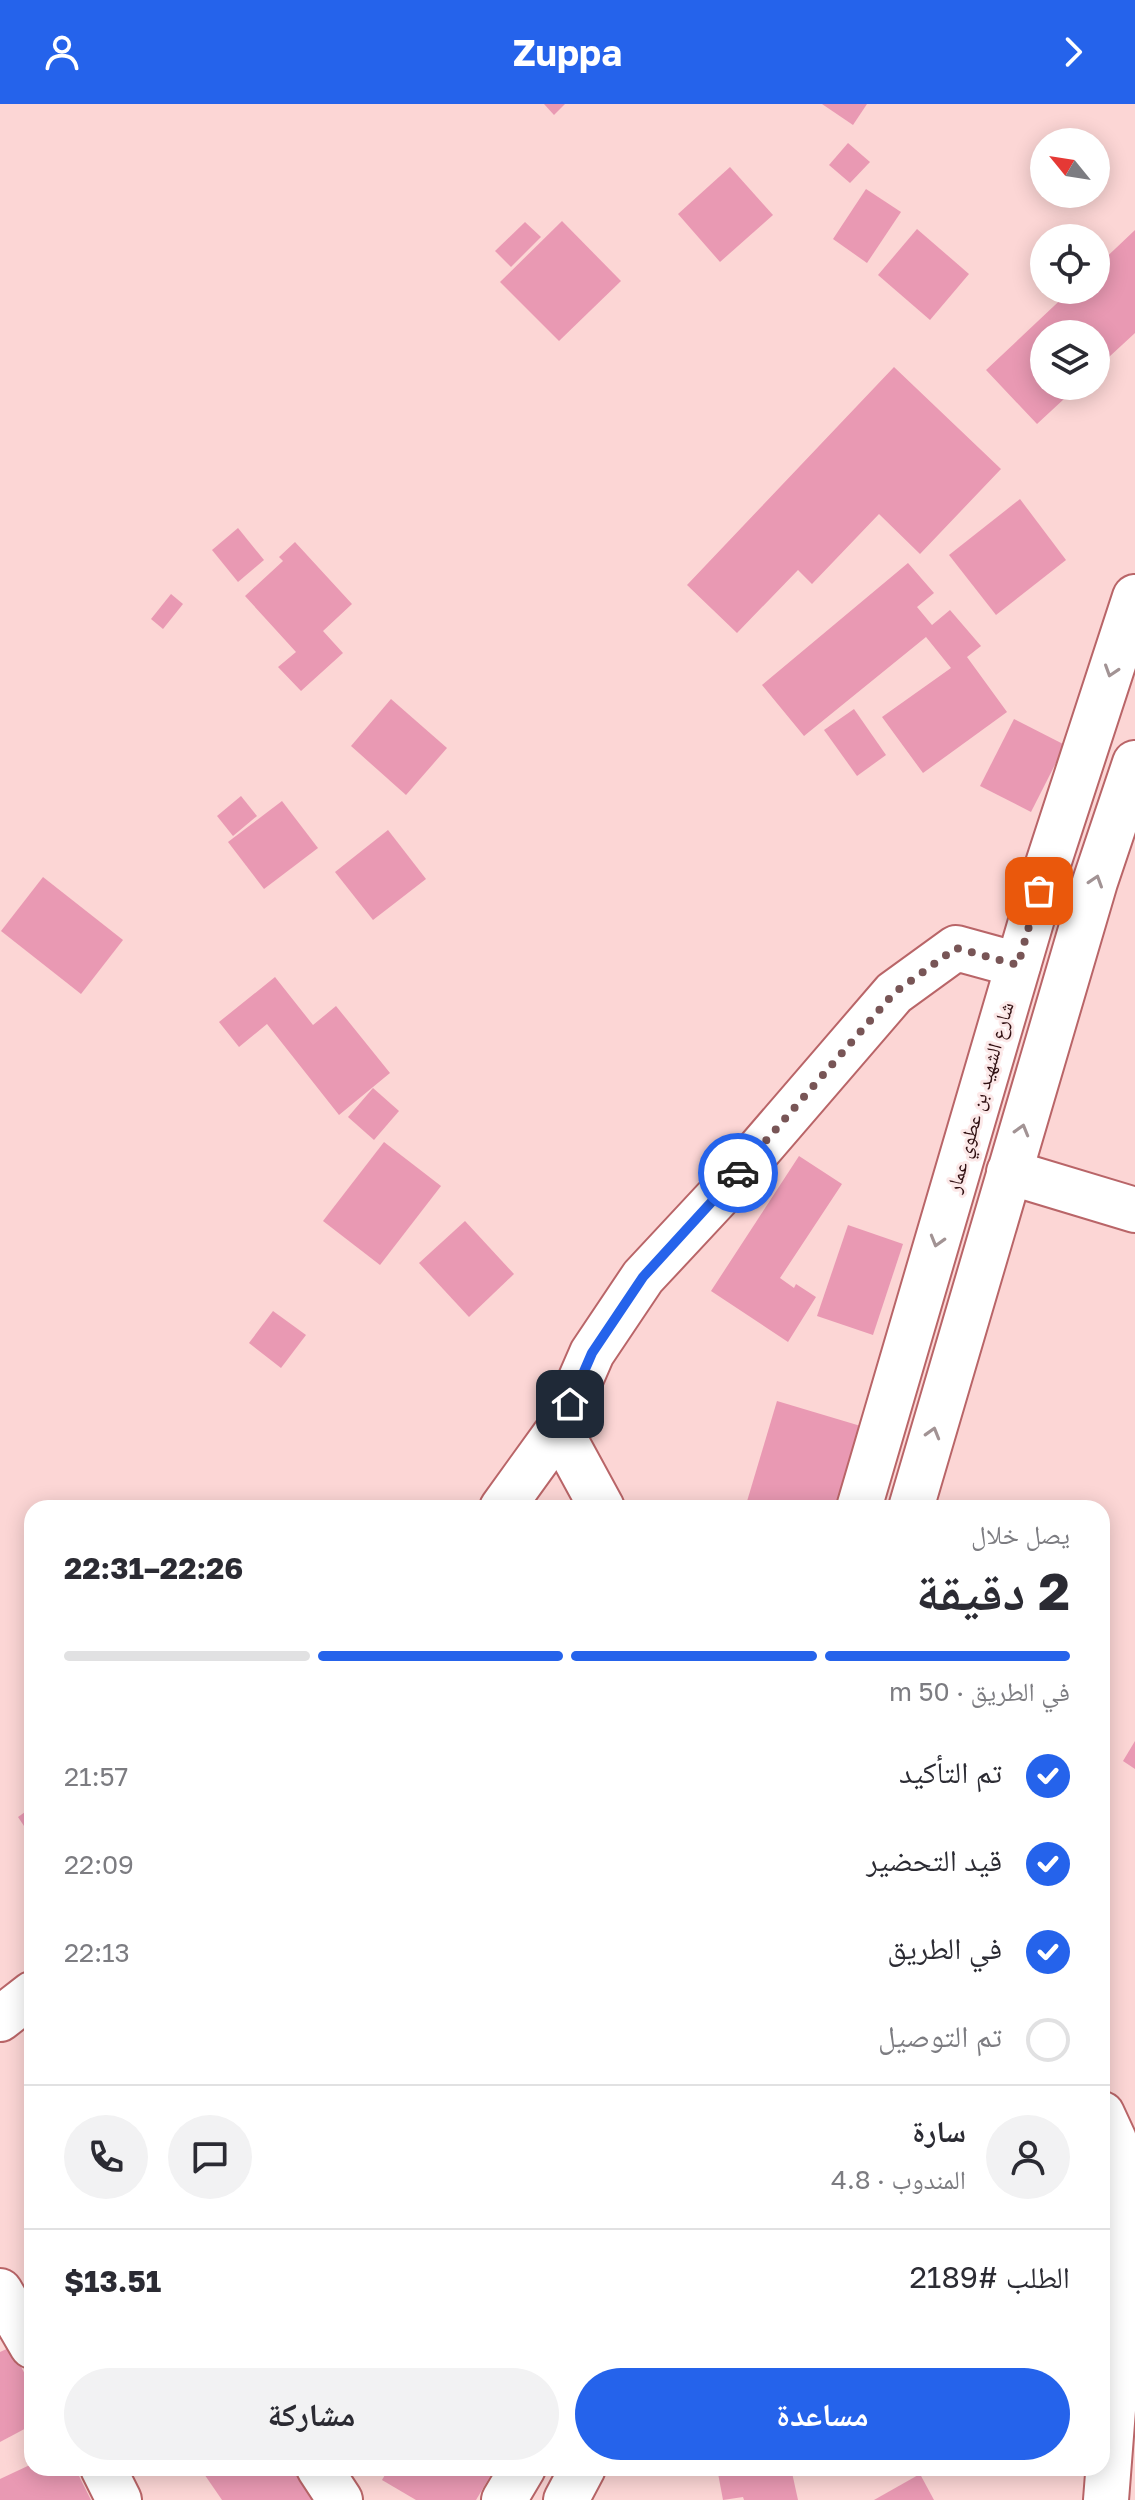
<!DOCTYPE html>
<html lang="ar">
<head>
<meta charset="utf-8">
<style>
  body { margin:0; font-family:"Golos Text","Noto Naskh Arabic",sans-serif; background:#f2f2f3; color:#2b2b33; direction:rtl; height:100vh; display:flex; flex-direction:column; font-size:30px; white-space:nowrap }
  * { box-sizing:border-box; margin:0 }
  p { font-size:26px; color:#7c7c81 }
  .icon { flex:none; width:44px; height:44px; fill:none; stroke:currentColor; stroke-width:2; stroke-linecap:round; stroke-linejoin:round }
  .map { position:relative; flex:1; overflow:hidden; direction:ltr }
  .panel { position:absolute; left:24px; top:1396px; width:1086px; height:976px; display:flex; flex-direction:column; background:#fff; border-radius:24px; box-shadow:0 4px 20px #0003; direction:rtl }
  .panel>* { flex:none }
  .needle { width:52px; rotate:300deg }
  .buttons { position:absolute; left:1030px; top:24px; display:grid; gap:16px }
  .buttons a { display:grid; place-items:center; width:80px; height:80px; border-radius:50%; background:#fff; box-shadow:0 4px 20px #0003; font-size:40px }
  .pin { position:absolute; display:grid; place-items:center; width:68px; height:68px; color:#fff; margin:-34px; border-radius:16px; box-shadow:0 4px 12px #0006 }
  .courier { position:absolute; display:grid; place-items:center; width:80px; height:80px; margin:-40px; border:6px solid #2563eb; border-radius:50%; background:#fff; color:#222; box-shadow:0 2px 10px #0007 }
  .overview em { font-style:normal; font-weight:700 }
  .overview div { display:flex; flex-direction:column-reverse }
  .overview { display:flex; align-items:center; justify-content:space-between; height:136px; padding:0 40px }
  h1 { font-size:52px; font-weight:700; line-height:60px }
  .bar { display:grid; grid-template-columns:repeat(4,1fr); gap:12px 8px; align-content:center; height:96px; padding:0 40px }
  .bar i { height:10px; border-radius:6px; background:#e1e1e2 }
  .bar .current { background:#2563eb }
  .bar p { grid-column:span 4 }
  .line { display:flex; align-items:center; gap:20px; padding:0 40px; border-top:2px solid #e1e1e2 }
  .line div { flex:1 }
  .round { display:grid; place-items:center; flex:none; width:84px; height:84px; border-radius:42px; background:#f2f2f3 }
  ol { padding:0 40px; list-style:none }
  li { display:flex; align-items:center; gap:24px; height:88px }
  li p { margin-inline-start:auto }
  li .icon { padding:8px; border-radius:50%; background:#2563eb; color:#fff; stroke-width:4 }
  li:last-child { color:#7c7c81 }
  li i { width:44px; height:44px; border:4px solid #e1e1e2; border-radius:50% }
  .button { display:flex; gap:16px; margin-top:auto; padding:16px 40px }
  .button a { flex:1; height:92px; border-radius:48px; background:#2563eb; color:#fff; font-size:32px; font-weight:700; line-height:92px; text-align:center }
  .button a+a { background:#f2f2f3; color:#2b2b33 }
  header { display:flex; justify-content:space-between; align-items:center; height:104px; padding:0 40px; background:#2563eb; color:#fff; font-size:36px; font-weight:700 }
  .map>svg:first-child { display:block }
  .building { fill:#e999b3 }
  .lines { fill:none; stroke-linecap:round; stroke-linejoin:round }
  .street-casing { stroke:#b96568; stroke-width:48 }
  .street { stroke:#fff; stroke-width:44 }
  .oneway { stroke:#a29394 }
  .done { stroke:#785556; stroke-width:8; stroke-dasharray:0 14.4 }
  .route { stroke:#2563eb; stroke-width:10 }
  .labels { text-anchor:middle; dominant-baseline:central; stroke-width:6; stroke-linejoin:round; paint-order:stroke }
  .street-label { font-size:20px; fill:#311012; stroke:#fce8e8 }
</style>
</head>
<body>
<header><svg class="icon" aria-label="forward" viewBox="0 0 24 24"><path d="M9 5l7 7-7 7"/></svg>Zuppa<svg class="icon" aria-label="person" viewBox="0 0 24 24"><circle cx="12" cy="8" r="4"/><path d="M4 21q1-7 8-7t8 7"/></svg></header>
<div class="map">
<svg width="1135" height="2396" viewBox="0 0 1135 2396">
  <rect width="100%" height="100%" fill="#fcd6d5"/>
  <g class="building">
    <polygon points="544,0 565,0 554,11"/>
    <polygon points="822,0 867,0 853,21"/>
    <polygon points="848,39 870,58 850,79 829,61"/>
    <polygon points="730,63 773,111 720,158 678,110"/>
    <polygon points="866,85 901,108 867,159 833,135"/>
    <polygon points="562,117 621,177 559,237 500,178"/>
    <polygon points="525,118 541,133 511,163 495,147"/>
    <polygon points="917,125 969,170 930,216 878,171"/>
    <polygon points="1135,126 1135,229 1096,265 1096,230 1044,230 1044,282 1078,282 1037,320 986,266 1071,186 1096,186 1096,163"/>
    <polygon points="894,263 1001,365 920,450 879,410 812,480 798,466 737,529 687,481"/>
    <polygon points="1020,395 1066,456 996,511 949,451"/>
    <polygon points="238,424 264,456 238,478 212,446"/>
    <polygon points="295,438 352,500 323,527 343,549 301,587 278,563 296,548 245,492 283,457 279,453"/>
    <polygon points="908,459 934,489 917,503 932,521 950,506 981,542 967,553 1007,608 923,669 882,613 951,564 926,533 804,632 762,581"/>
    <polygon points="171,490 183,500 163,525 151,515"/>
    <polygon points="391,595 447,644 406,691 351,642"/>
    <polygon points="854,605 886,651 857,672 824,626"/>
    <polygon points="1014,615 1065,641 1031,708 980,682"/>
    <polygon points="241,692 257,712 233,732 217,712"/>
    <polygon points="282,697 318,744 264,785 228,738"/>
    <polygon points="388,726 426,775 373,816 335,768"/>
    <polygon points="43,773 123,836 81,890 1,827"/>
    <polygon points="275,873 313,921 336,902 390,969 339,1011 267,920 239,943 219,918"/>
    <polygon points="373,984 399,1007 374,1036 348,1013"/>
    <polygon points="384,1038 441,1082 380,1161 323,1117"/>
    <polygon points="799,1052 842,1080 780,1174 794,1184 796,1180 816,1193 788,1238 711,1187"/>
    <polygon points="465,1117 514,1170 469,1213 419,1159"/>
    <polygon points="848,1121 903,1140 873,1231 817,1212"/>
    <polygon points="273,1207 306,1231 281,1264 249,1239"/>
    <polygon points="777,1297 864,1323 839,1404 745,1404"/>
    <polygon points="1135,1637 1135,1665 1123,1657"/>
    <polygon points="32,1703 32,1734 18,1713"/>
    <polygon points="11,2243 32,2284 32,2321 0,2338 0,2248"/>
    <polygon points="32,2360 32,2364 75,2364 91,2396 0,2396 0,2375"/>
    <polygon points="200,2364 310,2364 318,2396 222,2396"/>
    <polygon points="389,2364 495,2364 476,2396 416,2396 382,2376"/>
    <polygon points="717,2364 791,2364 798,2396 744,2396 743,2393 723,2396"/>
    <polygon points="920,2370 934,2396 874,2396"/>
  </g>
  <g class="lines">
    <g class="street-casing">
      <g id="street">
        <polyline points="1009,1068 1135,1106"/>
        <polyline points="502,1404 559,1325"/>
        <polyline points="602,1404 559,1325 592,1249 643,1173 726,1084 894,889 956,844 1018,861"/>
        <polyline points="859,1404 1047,763 1135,493"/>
        <polyline points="911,1404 1095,778 1135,659"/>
        <polyline points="0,1915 32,1890"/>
        <polyline points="1102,2010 1114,2036 1127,2097 1122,2190 1106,2396"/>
        <polyline points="0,2187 32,2242"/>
        <polyline points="103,2364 119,2396"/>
        <polyline points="319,2364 340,2396"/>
        <polyline points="504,2396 523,2364"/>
        <polyline points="566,2396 583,2364"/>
      </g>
    </g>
    <use href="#street" class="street"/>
  </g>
  <defs><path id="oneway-chevron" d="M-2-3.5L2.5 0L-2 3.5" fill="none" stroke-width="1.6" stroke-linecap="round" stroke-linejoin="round" transform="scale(2)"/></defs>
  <g class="oneway">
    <use href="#oneway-chevron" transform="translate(1111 567) rotate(108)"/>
    <use href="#oneway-chevron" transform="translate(1096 777) rotate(-72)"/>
    <use href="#oneway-chevron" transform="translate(1022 1026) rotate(-74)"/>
    <use href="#oneway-chevron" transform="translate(937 1137) rotate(106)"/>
    <use href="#oneway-chevron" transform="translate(933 1329) rotate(-74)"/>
  </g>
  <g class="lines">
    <polyline class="done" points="738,1069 894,889 956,844 1018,861 1039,787"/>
    <polyline class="route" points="570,1300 592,1249 643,1173 738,1069"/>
  </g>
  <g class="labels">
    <g class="street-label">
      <text transform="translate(979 993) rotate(-74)">شارع الشهيد بن عطوي عمار</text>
    </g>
  </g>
</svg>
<div class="buttons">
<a><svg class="needle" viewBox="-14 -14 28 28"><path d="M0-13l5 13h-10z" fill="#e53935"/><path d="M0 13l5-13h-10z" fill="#7c7c81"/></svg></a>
<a><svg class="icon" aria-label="locate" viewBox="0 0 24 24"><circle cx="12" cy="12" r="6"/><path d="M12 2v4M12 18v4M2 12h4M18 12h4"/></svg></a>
<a><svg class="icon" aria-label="layers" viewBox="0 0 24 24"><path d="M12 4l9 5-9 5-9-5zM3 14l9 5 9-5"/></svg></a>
</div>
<div class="pin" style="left:1039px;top:787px;background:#ea580c"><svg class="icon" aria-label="bag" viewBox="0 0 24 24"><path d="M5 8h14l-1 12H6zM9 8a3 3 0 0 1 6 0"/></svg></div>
<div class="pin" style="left:570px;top:1300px;background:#1f2937"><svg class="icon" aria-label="home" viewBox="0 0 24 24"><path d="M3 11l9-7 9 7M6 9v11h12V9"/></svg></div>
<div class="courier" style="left:738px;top:1069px"><svg class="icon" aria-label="car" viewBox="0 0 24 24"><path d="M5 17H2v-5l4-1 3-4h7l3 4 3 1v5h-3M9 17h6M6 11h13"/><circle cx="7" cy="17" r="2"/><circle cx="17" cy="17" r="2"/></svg></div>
<section class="panel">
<div class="overview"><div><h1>2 دقيقة</h1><p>يصل خلال</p></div><em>22:26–22:31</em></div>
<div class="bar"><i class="current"></i><i class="current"></i><i class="current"></i><i></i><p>في الطريق · 50 m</p></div>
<ol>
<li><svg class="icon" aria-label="check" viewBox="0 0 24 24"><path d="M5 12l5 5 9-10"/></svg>تم التأكيد<p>21:57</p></li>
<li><svg class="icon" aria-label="check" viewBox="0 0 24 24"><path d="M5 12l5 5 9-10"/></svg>قيد التحضير<p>22:09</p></li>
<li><svg class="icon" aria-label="check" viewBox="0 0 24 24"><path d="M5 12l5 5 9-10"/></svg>في الطريق<p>22:13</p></li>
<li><i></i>تم التوصيل</li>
</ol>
<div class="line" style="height:144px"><a class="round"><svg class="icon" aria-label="person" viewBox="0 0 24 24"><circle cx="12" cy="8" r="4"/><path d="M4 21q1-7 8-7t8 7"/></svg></a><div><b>سارة</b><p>المندوب · 4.8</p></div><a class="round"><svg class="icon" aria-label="chat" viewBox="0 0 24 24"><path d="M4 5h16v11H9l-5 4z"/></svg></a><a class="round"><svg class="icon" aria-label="phone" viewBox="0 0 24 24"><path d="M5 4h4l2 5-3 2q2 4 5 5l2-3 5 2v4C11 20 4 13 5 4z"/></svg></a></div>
<div class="line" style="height:104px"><div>الطلب #2189</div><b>$13.51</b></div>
<div class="button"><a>مساعدة</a><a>مشاركة</a></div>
</section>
</div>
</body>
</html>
